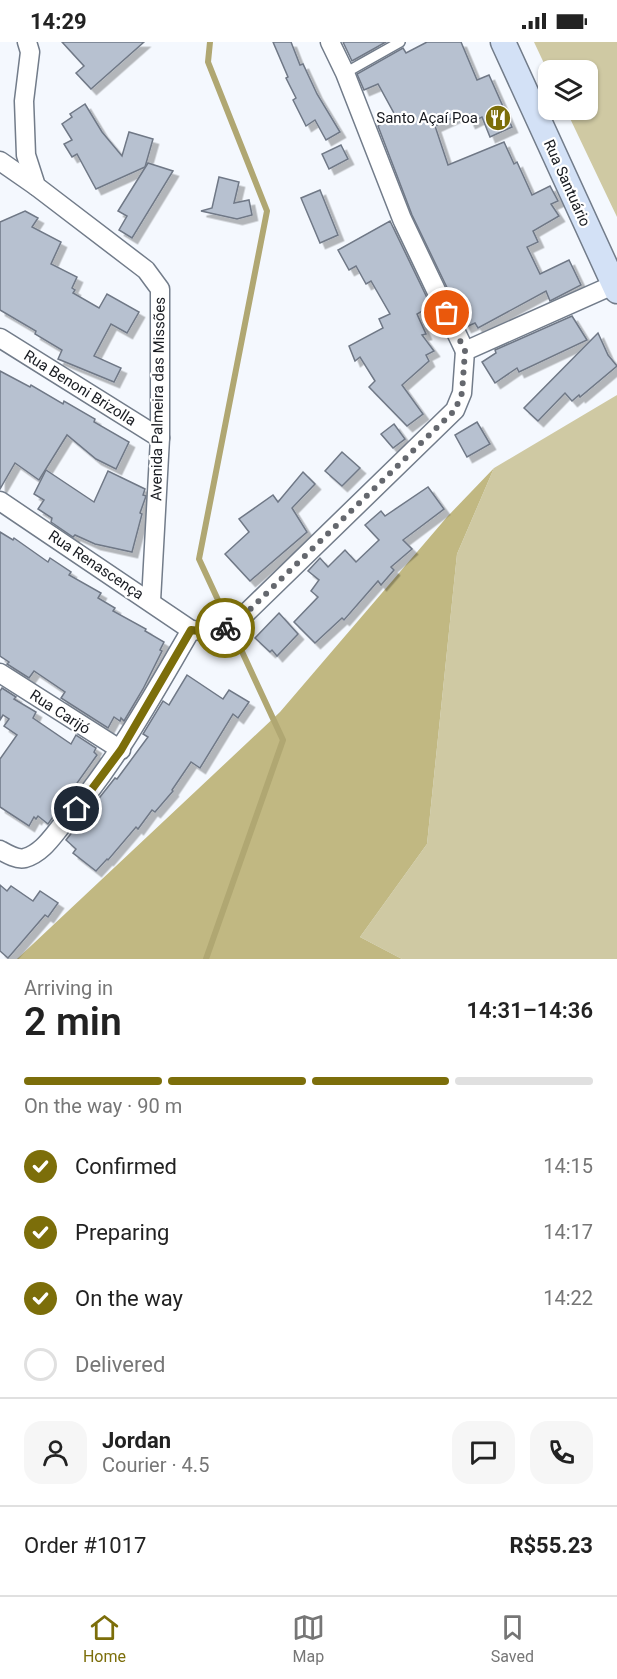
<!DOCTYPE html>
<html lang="en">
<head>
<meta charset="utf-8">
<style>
  body { margin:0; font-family:Roboto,sans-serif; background:#f6f6f6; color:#222; height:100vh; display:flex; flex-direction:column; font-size:22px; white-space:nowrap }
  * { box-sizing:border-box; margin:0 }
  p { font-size:20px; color:#767676 }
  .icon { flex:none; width:33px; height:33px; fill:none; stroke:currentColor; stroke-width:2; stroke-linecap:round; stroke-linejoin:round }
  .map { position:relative; height:917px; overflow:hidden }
  .details { display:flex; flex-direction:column; background:#fff; flex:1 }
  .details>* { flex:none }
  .controls { position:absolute; left:538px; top:18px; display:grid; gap:12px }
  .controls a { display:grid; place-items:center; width:60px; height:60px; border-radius:12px; background:#fff; box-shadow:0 2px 4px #0004; font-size:30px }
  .pin { position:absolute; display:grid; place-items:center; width:51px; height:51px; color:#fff; margin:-26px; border:3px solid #fff; border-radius:50%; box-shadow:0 2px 6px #0007 }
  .courier { position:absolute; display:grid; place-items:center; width:60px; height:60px; margin:-30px; border:4px solid #7c6e0a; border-radius:50%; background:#fff; color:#222; box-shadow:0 2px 8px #0007 }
  .overview em { font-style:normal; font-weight:600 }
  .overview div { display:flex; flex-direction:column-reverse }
  .overview { display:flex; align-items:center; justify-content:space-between; height:102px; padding:0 24px }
  h1 { font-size:39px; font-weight:600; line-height:45px }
  .bar { display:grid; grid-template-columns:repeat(4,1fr); gap:9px 6px; align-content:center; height:72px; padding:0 24px }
  .bar i { height:8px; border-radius:4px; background:#e0e0e0 }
  .bar .on { background:#7c6e0a }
  .bar p { grid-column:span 4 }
  .line { display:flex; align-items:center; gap:15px; padding:0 24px; border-top:2px solid #e0e0e0 }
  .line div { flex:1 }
  .round { display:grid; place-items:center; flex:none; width:63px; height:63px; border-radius:18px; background:#f6f6f6 }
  ol { padding:0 24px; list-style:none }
  li { display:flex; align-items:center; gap:18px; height:66px }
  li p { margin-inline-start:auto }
  li .icon { padding:6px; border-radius:50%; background:#7c6e0a; color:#fff; stroke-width:4 }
  li:last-child { color:#767676 }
  li i { width:33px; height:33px; border:3px solid #e0e0e0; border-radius:50% }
  .status { display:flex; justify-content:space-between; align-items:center; height:42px; padding:0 30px; background:#fff; direction:ltr }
  .status svg { height:16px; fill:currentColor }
  .menu { display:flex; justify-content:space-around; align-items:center; height:84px; border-top:2px solid #e0e0e0; background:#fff; font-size:16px; color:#767676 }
  .menu a { display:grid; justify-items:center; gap:3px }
  .menu .on { color:#7c6e0a }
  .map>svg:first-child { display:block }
  .green { fill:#cfc9a3 }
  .forest { fill:#c1b882 }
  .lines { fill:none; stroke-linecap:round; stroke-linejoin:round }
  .stream { stroke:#b0a772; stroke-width:6 }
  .building { fill:#b7c1d0; stroke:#6f7886; stroke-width:1.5; filter:url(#shadow) }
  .lane-casing { stroke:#727c8a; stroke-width:12 }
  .street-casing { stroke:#727c8a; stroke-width:21 }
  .secondary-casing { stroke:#727c8a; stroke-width:27 }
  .lane { stroke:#fff; stroke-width:9 }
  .street { stroke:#fff; stroke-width:18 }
  .secondary { stroke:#d3e1f6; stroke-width:24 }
  .done { stroke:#65686e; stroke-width:6; stroke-dasharray:0 10.8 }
  .route { stroke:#7c6e0a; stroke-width:8 }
  .labels { text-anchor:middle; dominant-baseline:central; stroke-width:4.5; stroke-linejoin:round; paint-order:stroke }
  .poi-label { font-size:15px; fill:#181b21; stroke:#fff; text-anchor:end }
  .street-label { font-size:15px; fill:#181b21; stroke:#fff }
</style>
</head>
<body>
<div class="status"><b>14:29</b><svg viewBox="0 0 49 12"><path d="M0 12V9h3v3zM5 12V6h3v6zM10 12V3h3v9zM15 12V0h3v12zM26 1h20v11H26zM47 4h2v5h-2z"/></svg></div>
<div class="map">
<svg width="617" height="917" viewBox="0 0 617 917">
  <defs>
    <filter id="shadow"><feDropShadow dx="5.5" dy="5.5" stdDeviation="0" flood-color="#0004"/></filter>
  </defs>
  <rect width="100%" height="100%" fill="#f4f8fe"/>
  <g class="green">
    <polygon points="534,0 617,0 617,175 566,68 588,68 588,28 549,28 549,32"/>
    <polygon points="617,353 617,917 402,917 360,895 427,802 457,512 494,426"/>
  </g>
  <polygon class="forest" points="494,426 457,512 427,802 360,895 402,917 17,917 280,670 447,475"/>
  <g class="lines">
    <polyline class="stream" points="206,917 283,698 199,517 267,169 208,20 210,0"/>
  </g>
  <g class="building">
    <polygon points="62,0 144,0 91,47 76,31 84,24"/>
    <polygon points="273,0 291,0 300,23 303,22 317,52 340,90 326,98 315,78 306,84 293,58 296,56 286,36 288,35"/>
    <polygon points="343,0 386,0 352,19"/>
    <polygon points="427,0 461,0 477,38 489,33 512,85 490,95 482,75 470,81 466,73 463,74 461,72 435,84 448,123 504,100 514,122 517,120 532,153 550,144 558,159 551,162 559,174 533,189 538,200 527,205 540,232 569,218 581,243 550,259 546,249 478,286 475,281 466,285 412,173 378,84 396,75 378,42 364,48 357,32 403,6 406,11"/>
    <polygon points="85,62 102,90 122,114 129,90 153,97 145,125 96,147 77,112 72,115 64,102 72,98 62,82 72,75 70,72"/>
    <polygon points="341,103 348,117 329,127 322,112"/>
    <polygon points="148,121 173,129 132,196 119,188 127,174 118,169"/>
    <polygon points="219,135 239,140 234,161 249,158 252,173 237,177 201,169 212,166"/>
    <polygon points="320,148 338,193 320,201 301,156"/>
    <polygon points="25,169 38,176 32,185 61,200 51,222 77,235 72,246 75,248 73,251 99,266 107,252 139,270 127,291 111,282 94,314 121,326 114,340 58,317 62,308 35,292 36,289 0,268 0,180"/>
    <polygon points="390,179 431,264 417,272 426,292 422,293 434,309 426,313 429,319 402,343 423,372 407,384 369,345 375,339 360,315 355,319 349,304 383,286 379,277 390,272 371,239 366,242 356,224 349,228 338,208"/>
    <polygon points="572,274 587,298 519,330 517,326 495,341 482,320 496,311 495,308"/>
    <polygon points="598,291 608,313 617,324 580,355 579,353 572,359 565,351 538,379 524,366"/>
    <polygon points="0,329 30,345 31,343 63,362 64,359 95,377 94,380 129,400 116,427 96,417 67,393 39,438 15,421 0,447"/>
    <polygon points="477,380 490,402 467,415 455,393"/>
    <polygon points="394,382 405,397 393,406 381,392"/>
    <polygon points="342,410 360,426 342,444 325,429"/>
    <polygon points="46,428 94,460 108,429 145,447 143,453 146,454 140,471 142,472 132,510 95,502 75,493 73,495 51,480 52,476 38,467 44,458 34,452"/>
    <polygon points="303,430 315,442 292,466 307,490 250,539 225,512 249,490 239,477 273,453 278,460"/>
    <polygon points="428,445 444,467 403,498 412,507 391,525 394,528 381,543 378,539 344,578 342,576 315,601 294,580 318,555 311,549 319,538 308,529 320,516 328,525 345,508 356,520 379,498 365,483 381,469 385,474"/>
    <polygon points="0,490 13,498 14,496 48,520 50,516 71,530 69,533 101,551 98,556 115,566 113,569 146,587 145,589 164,600 160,608 162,609 143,647 124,679 121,676 120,679 114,675 108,686 61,656 65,650 34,629 29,636 7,622 9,620 0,614"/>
    <polygon points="279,571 298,592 277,614 272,608 270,610 255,596"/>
    <polygon points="187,633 223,657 229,648 249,660 238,676 233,672 200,726 191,720 172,748 173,749 155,770 152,768 138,787 136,785 108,818 107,817 96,829 73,811 76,807 66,798 115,736 117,737 148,695 143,692 163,659 169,663"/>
    <polygon points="2,646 16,655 14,657 36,670 33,676 71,702 76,693 96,706 94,710 97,713 48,782 38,774 36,777 34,775 29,784 0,765 0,717 17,693 4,684 9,677 3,673 0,678 0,649"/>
    <polygon points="0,843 7,849 11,844 33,859 40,849 58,861 48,875 45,873 8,916 0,909"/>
  </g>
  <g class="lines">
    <g class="lane-casing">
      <polyline id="lane" points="345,31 400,0"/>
    </g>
    <g class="street-casing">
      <g id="street">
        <polyline points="27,0 30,10 24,59 26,113 36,144 146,228 160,247 160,396 151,559"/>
        <polyline points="330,0 345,31 402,177 465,309"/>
        <polyline points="0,119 36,144"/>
        <polyline points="0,296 160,396"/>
        <polyline points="0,459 191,588"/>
        <polyline points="191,588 216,590 238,579 455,368 462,351 465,309 613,243"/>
        <polyline points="0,631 121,708"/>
        <path d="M0,808c7,4 17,10 25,8 17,-5 27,-21 37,-33 53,-60 89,-127 129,-195"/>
      </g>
    </g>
    <g class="secondary-casing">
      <polyline id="secondary" points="503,0 617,249"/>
    </g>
    <use href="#lane" class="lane"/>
    <use href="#street" class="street"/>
    <use href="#secondary" class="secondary"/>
  </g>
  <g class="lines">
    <polyline class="done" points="225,586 238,579 455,368 462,351 465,309 447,271"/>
    <polyline class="route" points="77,767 121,708 191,588 216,591 225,586"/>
  </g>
  <defs>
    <g id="restaurant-disc" transform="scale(1.35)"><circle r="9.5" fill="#7c6e0a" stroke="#fff"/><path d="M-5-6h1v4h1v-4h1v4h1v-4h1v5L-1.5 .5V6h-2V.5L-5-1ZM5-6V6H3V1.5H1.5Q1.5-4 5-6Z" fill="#fff"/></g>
  </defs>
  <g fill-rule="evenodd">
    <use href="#restaurant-disc" x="498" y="76"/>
  </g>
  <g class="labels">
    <g class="poi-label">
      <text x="478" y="76">Santo Açaí Poa</text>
    </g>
    <g class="street-label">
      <text transform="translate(567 141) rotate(66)">Rua Santuário</text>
      <text transform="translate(80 346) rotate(32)">Rua Benoni Brizolla</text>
      <text transform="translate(158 357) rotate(-89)">Avenida Palmeira das Missões</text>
      <text transform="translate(96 523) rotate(34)">Rua Renascença</text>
      <text transform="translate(60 670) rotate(33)">Rua Carijó</text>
    </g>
  </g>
</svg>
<div class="controls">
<a><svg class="icon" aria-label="layers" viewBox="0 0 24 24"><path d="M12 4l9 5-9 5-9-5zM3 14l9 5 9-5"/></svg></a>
</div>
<div class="pin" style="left:447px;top:271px;background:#ea580c"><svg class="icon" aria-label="bag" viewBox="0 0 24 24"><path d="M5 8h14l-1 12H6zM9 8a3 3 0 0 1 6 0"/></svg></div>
<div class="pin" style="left:77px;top:767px;background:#1f2937"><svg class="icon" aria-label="home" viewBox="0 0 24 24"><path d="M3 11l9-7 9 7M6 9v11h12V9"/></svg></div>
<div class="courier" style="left:225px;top:586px"><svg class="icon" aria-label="bike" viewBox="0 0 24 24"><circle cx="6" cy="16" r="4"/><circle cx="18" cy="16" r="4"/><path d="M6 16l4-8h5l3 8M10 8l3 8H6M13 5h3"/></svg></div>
</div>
<section class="details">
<div class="overview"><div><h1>2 min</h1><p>Arriving in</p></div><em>14:31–14:36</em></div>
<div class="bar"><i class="on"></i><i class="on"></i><i class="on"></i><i></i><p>On the way · 90 m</p></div>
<ol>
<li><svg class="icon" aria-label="check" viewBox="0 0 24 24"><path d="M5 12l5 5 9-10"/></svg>Confirmed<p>14:15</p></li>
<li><svg class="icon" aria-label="check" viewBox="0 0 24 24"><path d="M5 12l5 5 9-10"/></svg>Preparing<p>14:17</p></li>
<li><svg class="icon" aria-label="check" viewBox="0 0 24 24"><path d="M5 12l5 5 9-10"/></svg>On the way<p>14:22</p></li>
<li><i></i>Delivered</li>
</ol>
<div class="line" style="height:108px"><a class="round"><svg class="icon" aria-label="person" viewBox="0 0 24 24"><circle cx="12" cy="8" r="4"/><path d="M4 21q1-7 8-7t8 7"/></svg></a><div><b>Jordan</b><p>Courier · 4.5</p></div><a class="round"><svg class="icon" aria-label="chat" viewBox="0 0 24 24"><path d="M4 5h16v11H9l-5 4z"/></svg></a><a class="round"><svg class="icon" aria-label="phone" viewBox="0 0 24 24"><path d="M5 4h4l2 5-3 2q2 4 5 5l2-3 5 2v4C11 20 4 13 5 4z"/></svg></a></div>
<div class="line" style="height:78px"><div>Order #1017</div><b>R$55.23</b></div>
</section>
<nav class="menu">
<a class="on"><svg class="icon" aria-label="home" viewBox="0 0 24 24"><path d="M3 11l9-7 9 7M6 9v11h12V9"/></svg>Home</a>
<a><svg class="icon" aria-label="map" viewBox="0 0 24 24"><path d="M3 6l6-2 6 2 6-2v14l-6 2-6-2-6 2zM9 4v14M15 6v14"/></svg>Map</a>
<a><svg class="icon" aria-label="saved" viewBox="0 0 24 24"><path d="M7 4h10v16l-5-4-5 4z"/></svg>Saved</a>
</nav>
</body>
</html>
